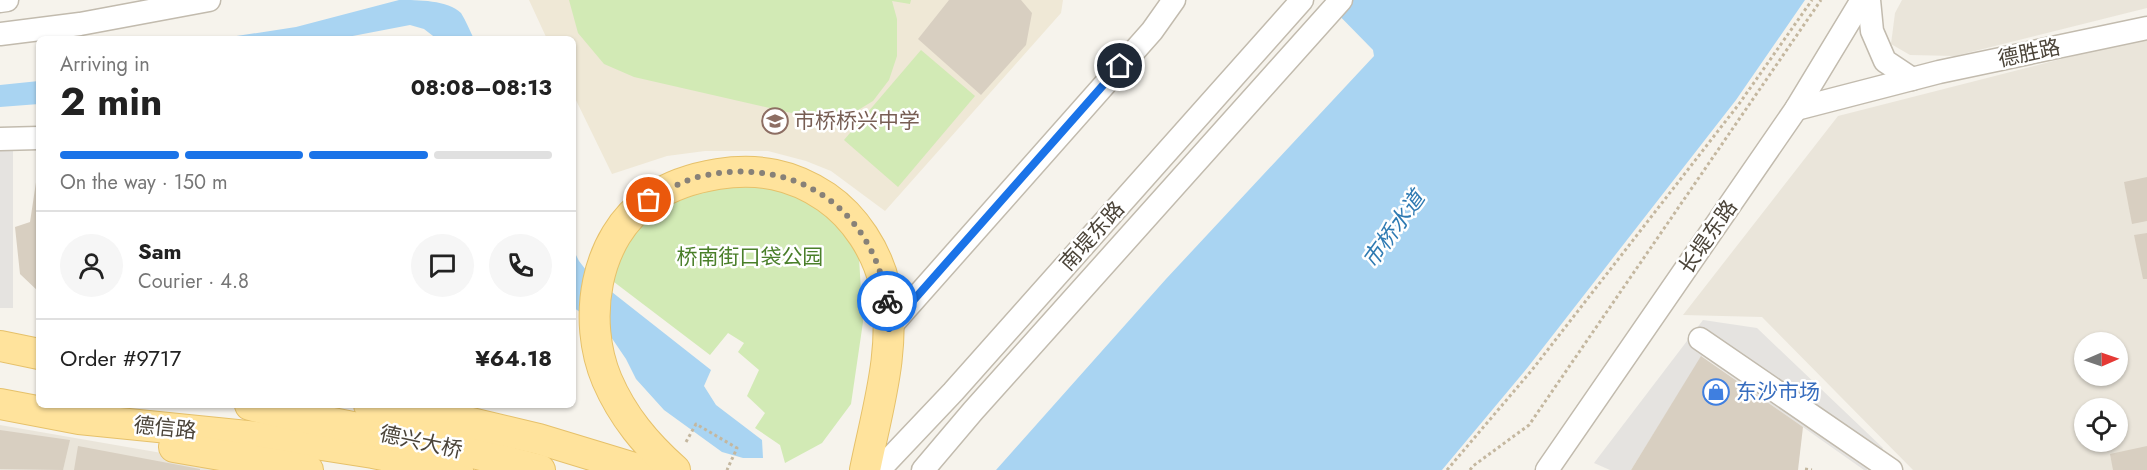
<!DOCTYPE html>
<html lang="en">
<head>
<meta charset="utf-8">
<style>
  body { margin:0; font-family:Jost,"Noto Sans SC",sans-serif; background:#f6f6f6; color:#222; height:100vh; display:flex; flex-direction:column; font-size:22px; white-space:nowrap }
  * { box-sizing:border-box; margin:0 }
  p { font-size:20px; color:#767676 }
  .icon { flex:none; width:33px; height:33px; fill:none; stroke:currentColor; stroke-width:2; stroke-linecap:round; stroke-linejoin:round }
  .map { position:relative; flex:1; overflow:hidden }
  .side { position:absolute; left:36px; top:36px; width:540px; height:372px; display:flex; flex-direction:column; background:#fff; border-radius:9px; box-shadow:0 2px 4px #0004 }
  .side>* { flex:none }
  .needle { width:39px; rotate:88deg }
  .fabs { position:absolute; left:2074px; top:332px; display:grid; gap:12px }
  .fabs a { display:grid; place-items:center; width:54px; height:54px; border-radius:50%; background:#fff; box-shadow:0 2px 4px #0004; font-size:30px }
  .pin { position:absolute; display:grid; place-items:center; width:51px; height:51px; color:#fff; margin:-26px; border:3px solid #fff; border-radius:50%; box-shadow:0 2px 6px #0007 }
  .courier { position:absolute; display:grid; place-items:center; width:60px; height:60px; margin:-30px; border:4px solid #1a73e8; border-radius:50%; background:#fff; color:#222; box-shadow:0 2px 8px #0007 }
  .head em { font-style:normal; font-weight:700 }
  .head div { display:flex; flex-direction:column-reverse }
  .head { display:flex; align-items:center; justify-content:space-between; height:102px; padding:0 24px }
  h1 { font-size:39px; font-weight:700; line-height:45px }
  .bar { display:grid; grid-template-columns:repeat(4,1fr); gap:9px 6px; align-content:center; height:72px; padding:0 24px }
  .bar i { height:8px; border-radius:4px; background:#e0e0e0 }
  .bar .on { background:#1a73e8 }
  .bar p { grid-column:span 4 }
  .line { display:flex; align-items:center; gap:15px; padding:0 24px; border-top:2px solid #e0e0e0 }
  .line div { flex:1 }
  .round { display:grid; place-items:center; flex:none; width:63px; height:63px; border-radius:32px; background:#f6f6f6 }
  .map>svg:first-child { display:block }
  .residential { fill:#eae5da; fill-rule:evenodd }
  .education { fill:#efe8d6 }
  .green { fill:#d2eab5 }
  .parking { fill:#e5e3e0 }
  .water { fill:#a9d4f2 }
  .building { fill:#d8cfc1 }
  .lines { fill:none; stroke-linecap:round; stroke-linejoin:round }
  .minor-casing { stroke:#c2bbae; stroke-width:25 }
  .major-casing { stroke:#e6c16a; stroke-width:32 }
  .path { stroke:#c4b79f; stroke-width:3; stroke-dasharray:3 3; stroke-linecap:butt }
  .minor { stroke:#fff; stroke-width:22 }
  .major { stroke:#ffe39c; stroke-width:30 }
  .done { stroke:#878178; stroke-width:6; stroke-dasharray:0 10.8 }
  .route { stroke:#1a73e8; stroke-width:8 }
  .labels { text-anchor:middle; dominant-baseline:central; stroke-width:5; stroke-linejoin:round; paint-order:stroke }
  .street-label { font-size:21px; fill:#4b4439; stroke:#fff }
  .education-label { font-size:21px; fill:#785e54; stroke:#fff; text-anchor:start }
  .park-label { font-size:21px; fill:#4a7f2a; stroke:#fff }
  .shop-label { font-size:21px; fill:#366cbe; stroke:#fff; text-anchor:start }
  .water-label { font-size:22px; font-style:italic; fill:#2e7ab2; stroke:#fff }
</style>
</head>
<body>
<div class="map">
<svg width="2147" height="470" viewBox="0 0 2147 470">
  <rect width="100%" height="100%" fill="#f6f3ec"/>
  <g class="residential">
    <polygon points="1902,0 2147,0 2147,8 1955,56 1910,55 1891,44 1895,13"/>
    <path d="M2147,37v433h-234l-151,-153 -79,-2 155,-199zM2085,342h33v33h-33zM2085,408h33v33h-33z"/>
    <polygon points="0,425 179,456 257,470 0,470"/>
  </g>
  <polygon class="education" points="529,0 1063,0 1061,13 885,211 831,171 806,161 768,151 705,151 667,156 612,174 573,94 573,39 547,39"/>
  <g class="green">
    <polygon points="569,0 911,0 910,4 892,1 897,19 897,56 889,80 873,101 855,112 822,120 634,77 604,64 578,33"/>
    <polygon points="921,50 975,96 898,187 844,140"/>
    <polygon points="723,178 806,194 858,242 863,322 851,404 822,443 785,463 780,445 755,428 765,413 747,396 759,370 738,352 744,343 728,333 710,355 614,282 614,269 625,233 663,198"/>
  </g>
  <g class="parking">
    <rect x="0" y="147" width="13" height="161"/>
    <polygon points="1703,320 1757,328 1883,448 1867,470 1864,470 1702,356 1631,470 1610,470 1594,463"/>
  </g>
  <g class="water">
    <path d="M399,0c19,0 49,0 62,13 5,8 9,18 13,26h-37l-13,-10 -14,-4 -73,14h-120l79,-12z"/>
    <polygon points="1324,0 1805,0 1736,100 1528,367 1442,470 996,470 1166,279 1374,56 1373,50"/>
    <polygon points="39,81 39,104 0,107 0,85"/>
    <polygon points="573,249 579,261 589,274 711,370 704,386 716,405 762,440 763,458 743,458 722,452 664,410 636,379 626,359 609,334 573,307"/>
  </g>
  <g class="building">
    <polygon points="949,0 1021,0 1032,13 1026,45 981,95 918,39"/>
    <polygon points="38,169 39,169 39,292 20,274 15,227 30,222"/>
    <polygon points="2147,177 2147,221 2132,224 2124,182"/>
    <polygon points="2147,233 2147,279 2143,279 2134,235"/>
    <polygon points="1701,356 1803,427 1798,470 1631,470"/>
    <polygon points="0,430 70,440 63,470 0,469"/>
    <polygon points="78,446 200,469 200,470 74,470"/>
    <polygon points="2147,446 2147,470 2113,470 2110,454"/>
  </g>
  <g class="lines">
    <g class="minor-casing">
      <g id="minor">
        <polyline points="1869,0 1872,31 1885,61 1912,79"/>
        <polyline points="0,1 7,0"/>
        <polyline points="0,34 80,24 209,0"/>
        <polyline points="1796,109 1939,72 2147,28"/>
        <polyline points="0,139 39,138"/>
        <polyline points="889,328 1152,31 1174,0"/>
        <polyline points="1700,339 1891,470"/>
        <polyline points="879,470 953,392 1302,0"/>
        <polyline points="923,470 973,411 1341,0"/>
        <polyline points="1547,470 1796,109 1862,0"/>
      </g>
    </g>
    <g class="major-casing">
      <g id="major">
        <polyline points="0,346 39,354"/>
        <polyline points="0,404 79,419 296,441 373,453 458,470"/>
        <path d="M250,405c47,12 95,20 143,30 49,10 98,22 147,35"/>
        <polyline points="369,405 455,419 539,439 641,470"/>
        <polyline points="174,447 308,470"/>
        <path d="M675,470c-29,-26 -52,-53 -68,-90 -25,-59 -13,-143 43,-181 21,-14 43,-21 68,-25 40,-6 74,0 108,23 29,20 51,54 59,89 12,62 -8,124 -20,184"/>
      </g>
    </g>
    <g class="path">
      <polyline points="686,442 696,424 737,448 727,470"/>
      <polyline points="1805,469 1812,470"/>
      <polyline points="1447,470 1532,370 1739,104 1812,0"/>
      <polyline points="1470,470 1473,466 1529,425 1821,0"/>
    </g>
    <use href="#minor" class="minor"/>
    <use href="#major" class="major"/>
  </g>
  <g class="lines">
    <path class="done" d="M649,200c16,-9 31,-18 49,-23 94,-23 174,29 189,124"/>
    <polyline class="route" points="887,301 889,328 1120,66"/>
  </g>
  <defs>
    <g id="school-ring" transform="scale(1.35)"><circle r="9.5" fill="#fff" stroke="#8d6e63" stroke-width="1.5"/><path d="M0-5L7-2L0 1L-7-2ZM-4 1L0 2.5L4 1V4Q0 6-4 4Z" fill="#8d6e63"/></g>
    <g id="shop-ring" transform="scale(1.35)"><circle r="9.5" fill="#fff" stroke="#3f7fe0" stroke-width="1.5"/><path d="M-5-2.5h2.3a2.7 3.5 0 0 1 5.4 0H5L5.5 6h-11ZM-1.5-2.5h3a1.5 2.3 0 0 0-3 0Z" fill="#3f7fe0"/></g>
  </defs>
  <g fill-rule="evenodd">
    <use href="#school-ring" x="775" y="121"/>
    <use href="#shop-ring" x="1716" y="392"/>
  </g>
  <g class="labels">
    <g class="street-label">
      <text transform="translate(2029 53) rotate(-12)">德胜路</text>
      <text transform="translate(1092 236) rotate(-48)">南堤东路</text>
      <text transform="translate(1708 237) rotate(-55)">长堤东路</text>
      <text transform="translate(165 428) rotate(6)">德信路</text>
      <text transform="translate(421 442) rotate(12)">德兴大桥</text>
    </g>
    <g class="education-label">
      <text x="794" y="121">市桥桥兴中学</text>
    </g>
    <g class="park-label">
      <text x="750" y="257">桥南街口袋公园</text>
    </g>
    <g class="shop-label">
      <text x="1736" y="392">东沙市场</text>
    </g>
    <g class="water-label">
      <text transform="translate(1393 229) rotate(-54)">市桥水道</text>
    </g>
  </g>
</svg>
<div class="fabs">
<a><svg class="needle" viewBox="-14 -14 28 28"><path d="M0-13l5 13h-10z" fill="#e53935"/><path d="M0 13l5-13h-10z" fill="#767676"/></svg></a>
<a><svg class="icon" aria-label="locate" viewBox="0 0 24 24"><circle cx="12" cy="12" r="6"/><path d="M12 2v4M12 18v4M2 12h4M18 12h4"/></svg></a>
</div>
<div class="pin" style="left:649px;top:200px;background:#ea580c"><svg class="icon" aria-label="bag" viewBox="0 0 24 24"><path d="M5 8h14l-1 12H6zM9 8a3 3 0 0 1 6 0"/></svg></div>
<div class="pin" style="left:1120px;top:66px;background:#1f2937"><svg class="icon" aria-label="home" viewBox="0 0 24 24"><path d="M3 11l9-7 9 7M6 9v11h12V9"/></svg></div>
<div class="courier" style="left:887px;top:301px"><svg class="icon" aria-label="bike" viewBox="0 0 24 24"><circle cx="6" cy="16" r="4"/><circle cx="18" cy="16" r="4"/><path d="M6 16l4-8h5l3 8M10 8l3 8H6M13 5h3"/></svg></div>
<section class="side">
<div class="head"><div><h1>2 min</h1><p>Arriving in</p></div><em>08:08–08:13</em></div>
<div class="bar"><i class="on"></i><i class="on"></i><i class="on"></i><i></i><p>On the way · 150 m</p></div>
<div class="line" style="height:108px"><a class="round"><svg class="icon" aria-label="person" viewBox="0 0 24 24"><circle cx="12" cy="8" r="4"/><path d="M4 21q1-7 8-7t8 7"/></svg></a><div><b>Sam</b><p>Courier · 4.8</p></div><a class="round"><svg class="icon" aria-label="chat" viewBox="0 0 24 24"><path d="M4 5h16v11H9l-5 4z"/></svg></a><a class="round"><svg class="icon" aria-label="phone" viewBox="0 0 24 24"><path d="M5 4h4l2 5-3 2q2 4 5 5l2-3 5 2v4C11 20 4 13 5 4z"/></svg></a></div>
<div class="line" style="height:78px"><div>Order #9717</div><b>¥64.18</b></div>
</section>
</div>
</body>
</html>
